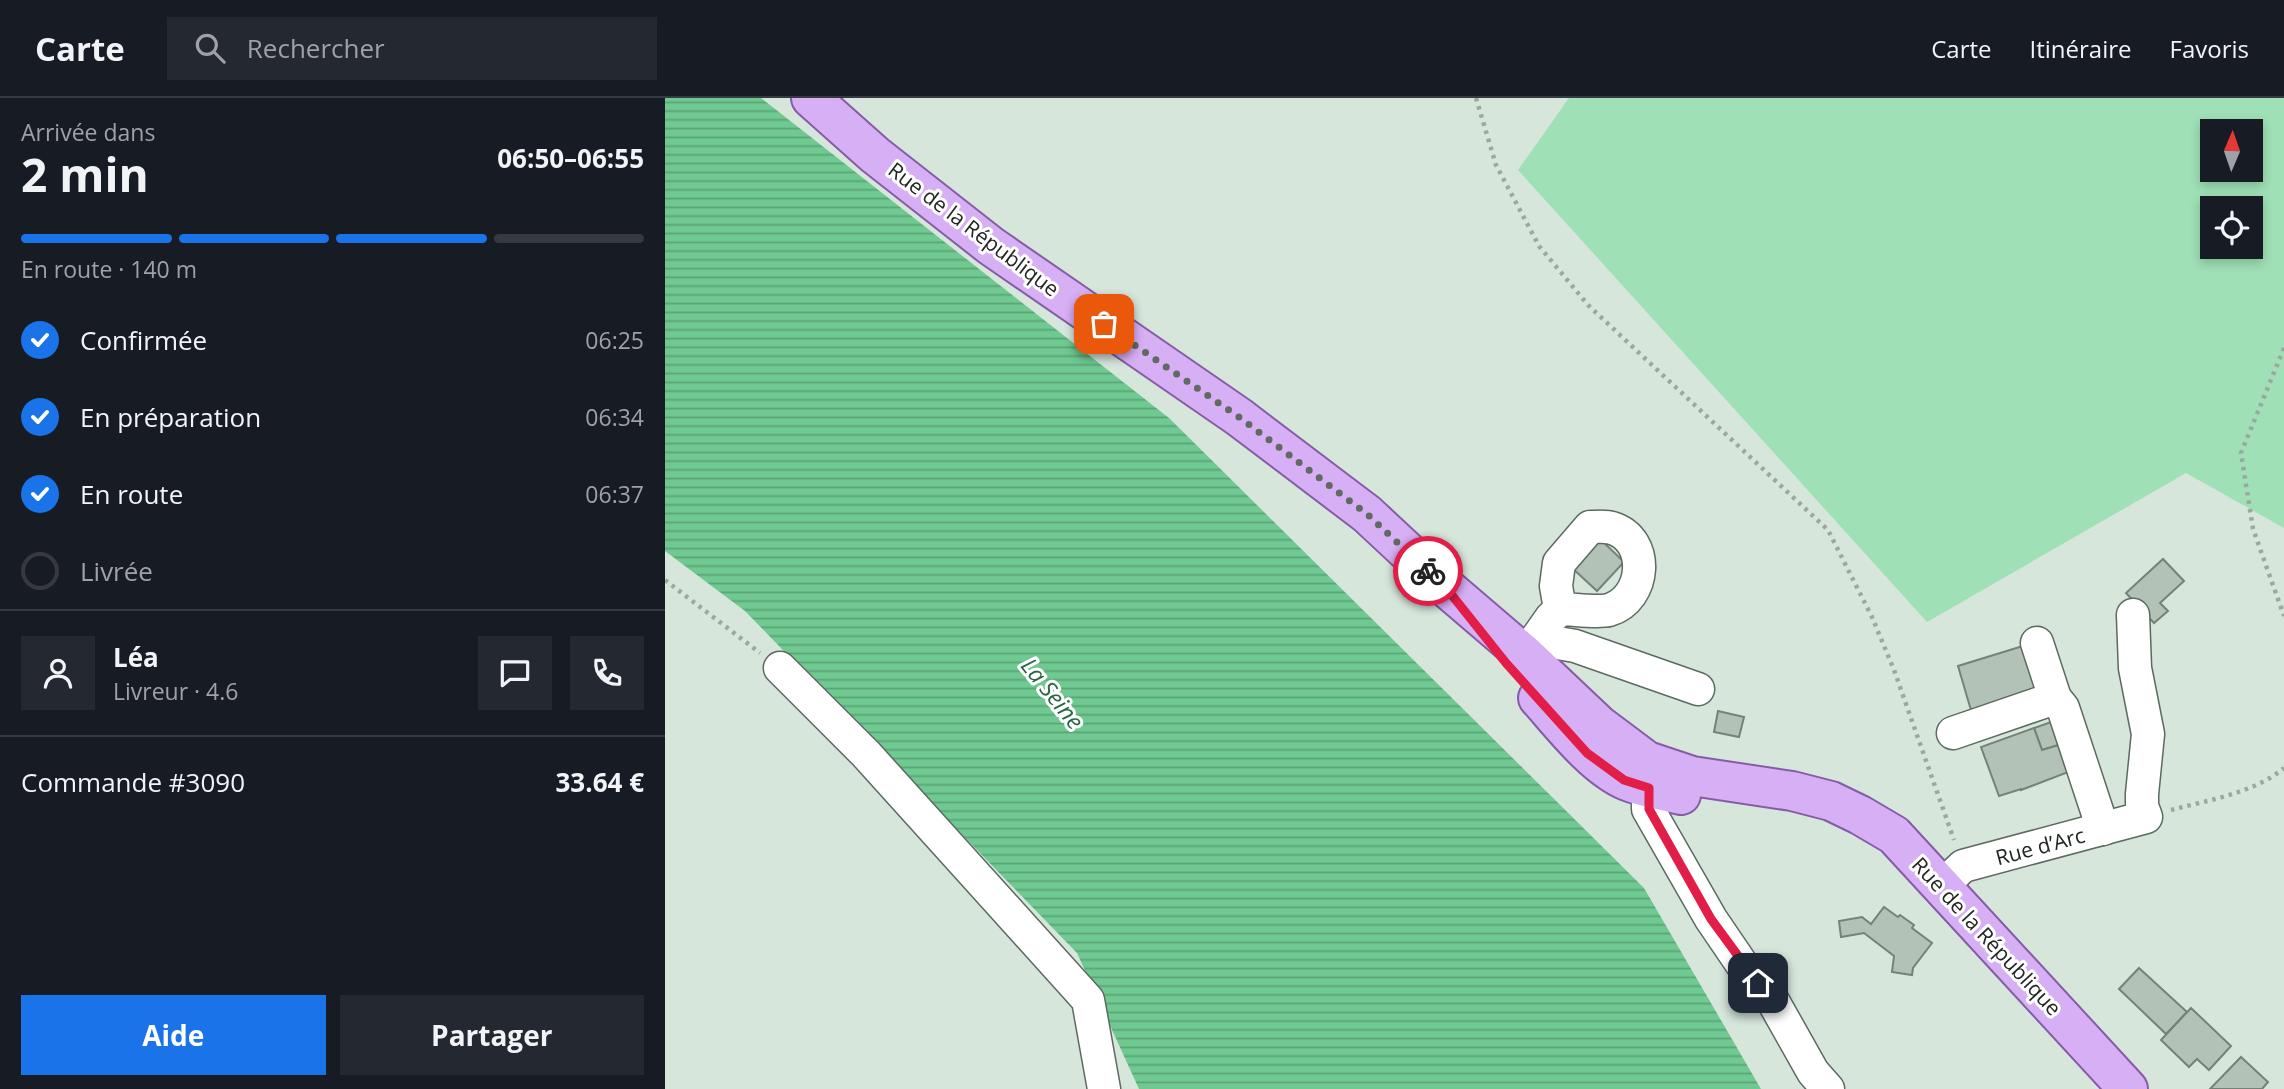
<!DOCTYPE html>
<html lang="fr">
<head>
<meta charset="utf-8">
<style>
  body { margin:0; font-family:"Open Sans",sans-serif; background:#242831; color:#f1f3f6; height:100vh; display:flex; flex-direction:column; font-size:26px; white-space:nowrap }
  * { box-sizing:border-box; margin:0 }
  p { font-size:23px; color:#9ea1a6 }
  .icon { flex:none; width:38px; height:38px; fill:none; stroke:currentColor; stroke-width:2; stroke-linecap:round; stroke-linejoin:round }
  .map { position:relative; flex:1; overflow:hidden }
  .side { display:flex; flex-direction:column; background:#171b24; width:665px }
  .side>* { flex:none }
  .needle { width:46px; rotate:2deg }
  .tools { position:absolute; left:1535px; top:21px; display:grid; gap:14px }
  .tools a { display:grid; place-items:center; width:63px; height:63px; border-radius:0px; background:#171b24; box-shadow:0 4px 10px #0003; font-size:35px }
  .pin { position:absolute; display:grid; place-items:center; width:60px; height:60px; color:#fff; margin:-30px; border-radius:14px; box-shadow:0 4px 10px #0006 }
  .courier { position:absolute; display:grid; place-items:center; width:70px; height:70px; margin:-35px; border:5px solid #e11d48; border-radius:50%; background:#fff; color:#222; box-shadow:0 2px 9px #0007 }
  .headline em { font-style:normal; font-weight:700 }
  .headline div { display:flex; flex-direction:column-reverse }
  .headline { display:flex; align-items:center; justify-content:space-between; height:119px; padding:0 21px }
  h1 { font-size:46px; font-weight:700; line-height:52px }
  .bar { display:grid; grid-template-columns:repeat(4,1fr); gap:10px 7px; align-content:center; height:84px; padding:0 21px }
  .bar i { height:9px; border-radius:5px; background:#363941 }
  .bar .active { background:#1a73e8 }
  .bar p { grid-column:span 4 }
  .line { display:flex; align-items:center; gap:18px; padding:0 21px; border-top:2px solid #363941 }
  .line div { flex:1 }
  .round { display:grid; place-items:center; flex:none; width:74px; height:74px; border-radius:0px; background:#242831 }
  ol { padding:0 21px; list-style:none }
  li { display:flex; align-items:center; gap:21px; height:77px }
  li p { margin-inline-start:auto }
  li .icon { padding:7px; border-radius:50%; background:#1a73e8; color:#fff; stroke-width:4 }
  li:last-child { color:#9ea1a6 }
  li i { width:38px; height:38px; border:4px solid #363941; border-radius:50% }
  .cta { display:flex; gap:14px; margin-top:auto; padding:14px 21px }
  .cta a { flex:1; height:80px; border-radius:0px; background:#1a73e8; color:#fff; font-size:28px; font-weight:700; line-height:80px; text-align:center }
  .cta a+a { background:#242831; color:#f1f3f6 }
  header { display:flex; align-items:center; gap:42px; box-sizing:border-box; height:98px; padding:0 35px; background:#171b24; border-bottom:2px solid #363941 }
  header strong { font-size:33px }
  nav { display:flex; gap:38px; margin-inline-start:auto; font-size:24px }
  .search { width:490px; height:63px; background:#242831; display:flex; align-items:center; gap:18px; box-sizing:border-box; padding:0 24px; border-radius:0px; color:#9ea1a6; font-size:26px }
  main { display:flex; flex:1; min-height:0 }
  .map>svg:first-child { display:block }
  .green { fill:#9fe0b6; fill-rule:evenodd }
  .water { fill:url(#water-rules) }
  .building { fill:#b3c2b7; stroke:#748278; stroke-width:2 }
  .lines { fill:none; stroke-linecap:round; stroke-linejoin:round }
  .minor-casing { stroke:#5d6a61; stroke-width:35 }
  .major-casing { stroke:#865ca6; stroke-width:42 }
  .path { stroke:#9ba89f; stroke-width:4.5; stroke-dasharray:3.5 5; stroke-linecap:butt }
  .minor { stroke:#fff; stroke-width:32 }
  .major { stroke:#d7aff4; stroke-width:38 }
  .done { stroke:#606a63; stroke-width:7; stroke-dasharray:0 12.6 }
  .route { stroke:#e11d48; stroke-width:9 }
  .labels { text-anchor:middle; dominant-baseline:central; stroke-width:6; stroke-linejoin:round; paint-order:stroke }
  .street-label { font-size:21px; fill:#212723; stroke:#fff }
  .water-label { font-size:23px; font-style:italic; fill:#266641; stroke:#fff }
</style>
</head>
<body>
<header>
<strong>Carte</strong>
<div class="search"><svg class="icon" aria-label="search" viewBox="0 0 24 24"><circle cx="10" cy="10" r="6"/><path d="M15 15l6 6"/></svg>Rechercher</div>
<nav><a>Carte</a><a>Itinéraire</a><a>Favoris</a></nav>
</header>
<main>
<section class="side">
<div class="headline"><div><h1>2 min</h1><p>Arrivée dans</p></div><em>06:50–06:55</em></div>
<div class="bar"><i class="active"></i><i class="active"></i><i class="active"></i><i></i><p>En route · 140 m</p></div>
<ol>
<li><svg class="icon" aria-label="check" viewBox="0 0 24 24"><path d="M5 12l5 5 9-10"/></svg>Confirmée<p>06:25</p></li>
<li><svg class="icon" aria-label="check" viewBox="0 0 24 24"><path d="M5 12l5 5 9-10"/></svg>En préparation<p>06:34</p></li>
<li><svg class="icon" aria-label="check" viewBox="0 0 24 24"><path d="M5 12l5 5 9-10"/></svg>En route<p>06:37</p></li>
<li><i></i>Livrée</li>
</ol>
<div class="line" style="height:126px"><a class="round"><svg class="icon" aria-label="person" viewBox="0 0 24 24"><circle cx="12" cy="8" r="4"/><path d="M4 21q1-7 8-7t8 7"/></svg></a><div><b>Léa</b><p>Livreur · 4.6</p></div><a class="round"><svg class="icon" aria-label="chat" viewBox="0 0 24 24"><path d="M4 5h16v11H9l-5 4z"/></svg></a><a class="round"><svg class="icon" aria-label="phone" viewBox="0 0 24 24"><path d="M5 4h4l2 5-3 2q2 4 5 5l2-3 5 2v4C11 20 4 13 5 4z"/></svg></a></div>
<div class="line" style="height:91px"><div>Commande #3090</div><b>33.64 €</b></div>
<div class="cta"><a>Aide</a><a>Partager</a></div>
</section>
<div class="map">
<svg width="1619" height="991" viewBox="0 0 1619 991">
  <defs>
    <pattern id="water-rules" width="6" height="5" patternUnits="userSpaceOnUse" patternTransform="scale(1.75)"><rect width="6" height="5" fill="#6fc991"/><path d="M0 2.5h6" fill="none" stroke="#5ba376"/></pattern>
  </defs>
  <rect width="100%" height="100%" fill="#d6e6db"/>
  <path class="green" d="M904,0h715v430l-98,-55 -259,149 -409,-452zM1547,33h39v39h-39zM1547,110h39v39h-39z"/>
  <polygon class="water" points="0,0 96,0 504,320 979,790 1096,991 474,991 412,855 80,513 0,453"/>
  <g class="building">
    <polygon points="933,439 959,464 932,493 905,468"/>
    <polygon points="1498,461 1519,483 1495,505 1503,513 1489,525 1461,495"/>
    <polygon points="1361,547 1377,598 1308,619 1293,568"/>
    <polygon points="1053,613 1079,619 1074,639 1049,634"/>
    <polygon points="1389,623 1397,646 1377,652 1369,630"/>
    <polygon points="1369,630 1377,652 1397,646 1406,673 1356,692 1356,691 1334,698 1316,649"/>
    <polygon points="1219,809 1233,819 1235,817 1249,827 1247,830 1267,845 1248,870 1247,877 1227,874 1229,858 1199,835 1176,839 1174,823 1197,819 1206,826"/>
    <polygon points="1474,870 1522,914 1501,936 1454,891"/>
    <polygon points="1526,910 1566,948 1544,972 1532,961 1524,969 1496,942"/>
    <polygon points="1576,959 1603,984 1597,991 1545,991"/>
  </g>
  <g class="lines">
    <g class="minor-casing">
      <g id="minor">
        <polyline points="871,541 910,548 1033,591"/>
        <polyline points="1372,545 1390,600 1398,610 1438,731"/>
        <path d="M860,557l26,-37 9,-9c13,0 37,4 49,1 37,-11 42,-70 3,-82 -6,-2 -15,-1 -22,-1l-31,36 -3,23 4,23"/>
        <polyline points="115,570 201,656 423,902 439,991"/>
        <polyline points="1288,635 1390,600"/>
        <polyline points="983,668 983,711 1046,821 1078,868 1108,903 1148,974 1163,991"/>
        <polyline points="1277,788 1298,768 1481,719 1477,708 1477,696 1483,636 1470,570 1468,517"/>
      </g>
    </g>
    <g class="major-casing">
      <g id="major">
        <polyline points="146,0 210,57 326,148 574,319 702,416 777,486 860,557 934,627 982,663 1027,678 1127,693 1166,703 1195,717 1229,737 1463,991"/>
        <path d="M873,600c24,27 56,69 89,83 17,7 36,10 54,14"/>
      </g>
    </g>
    <g class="path">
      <polyline points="811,0 831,67 874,148 923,207 1163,432 1207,519 1229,572 1289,742"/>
      <polyline points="1619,250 1576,355 1588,431 1619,518"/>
      <polyline points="0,482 95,555"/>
      <path d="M1506,712c38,-10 83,-17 113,-42"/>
    </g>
    <use href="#minor" class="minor"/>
    <use href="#major" class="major"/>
  </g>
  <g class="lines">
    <polyline class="done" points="439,226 574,319 702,416 763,473"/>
    <polyline class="route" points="763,473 778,486 841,565 922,655 959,682 984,690 984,711 1046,821 1093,885"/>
  </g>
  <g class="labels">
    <g class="street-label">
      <text transform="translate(309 131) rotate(37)">Rue de la République</text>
      <text transform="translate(1375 748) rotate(-15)">Rue d’Arc</text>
      <text transform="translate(1322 838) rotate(47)">Rue de la République</text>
    </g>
    <g class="water-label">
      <text transform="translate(388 595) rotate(51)">La Seine</text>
    </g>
  </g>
</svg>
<div class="tools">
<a><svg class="needle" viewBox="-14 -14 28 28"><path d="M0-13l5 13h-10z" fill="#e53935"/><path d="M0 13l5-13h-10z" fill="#9ea1a6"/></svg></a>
<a><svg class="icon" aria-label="locate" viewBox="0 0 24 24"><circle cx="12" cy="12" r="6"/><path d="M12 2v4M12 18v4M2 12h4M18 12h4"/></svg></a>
</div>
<div class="pin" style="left:439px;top:226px;background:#ea580c"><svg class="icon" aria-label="bag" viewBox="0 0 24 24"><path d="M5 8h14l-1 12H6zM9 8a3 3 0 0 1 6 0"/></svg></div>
<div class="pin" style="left:1093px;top:885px;background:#1f2937"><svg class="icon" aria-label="home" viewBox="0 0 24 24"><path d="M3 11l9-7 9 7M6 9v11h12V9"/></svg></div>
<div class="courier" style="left:763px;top:473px"><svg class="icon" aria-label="bike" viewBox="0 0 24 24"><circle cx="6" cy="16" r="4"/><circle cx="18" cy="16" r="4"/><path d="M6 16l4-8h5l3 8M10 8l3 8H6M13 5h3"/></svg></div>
</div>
</main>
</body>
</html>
